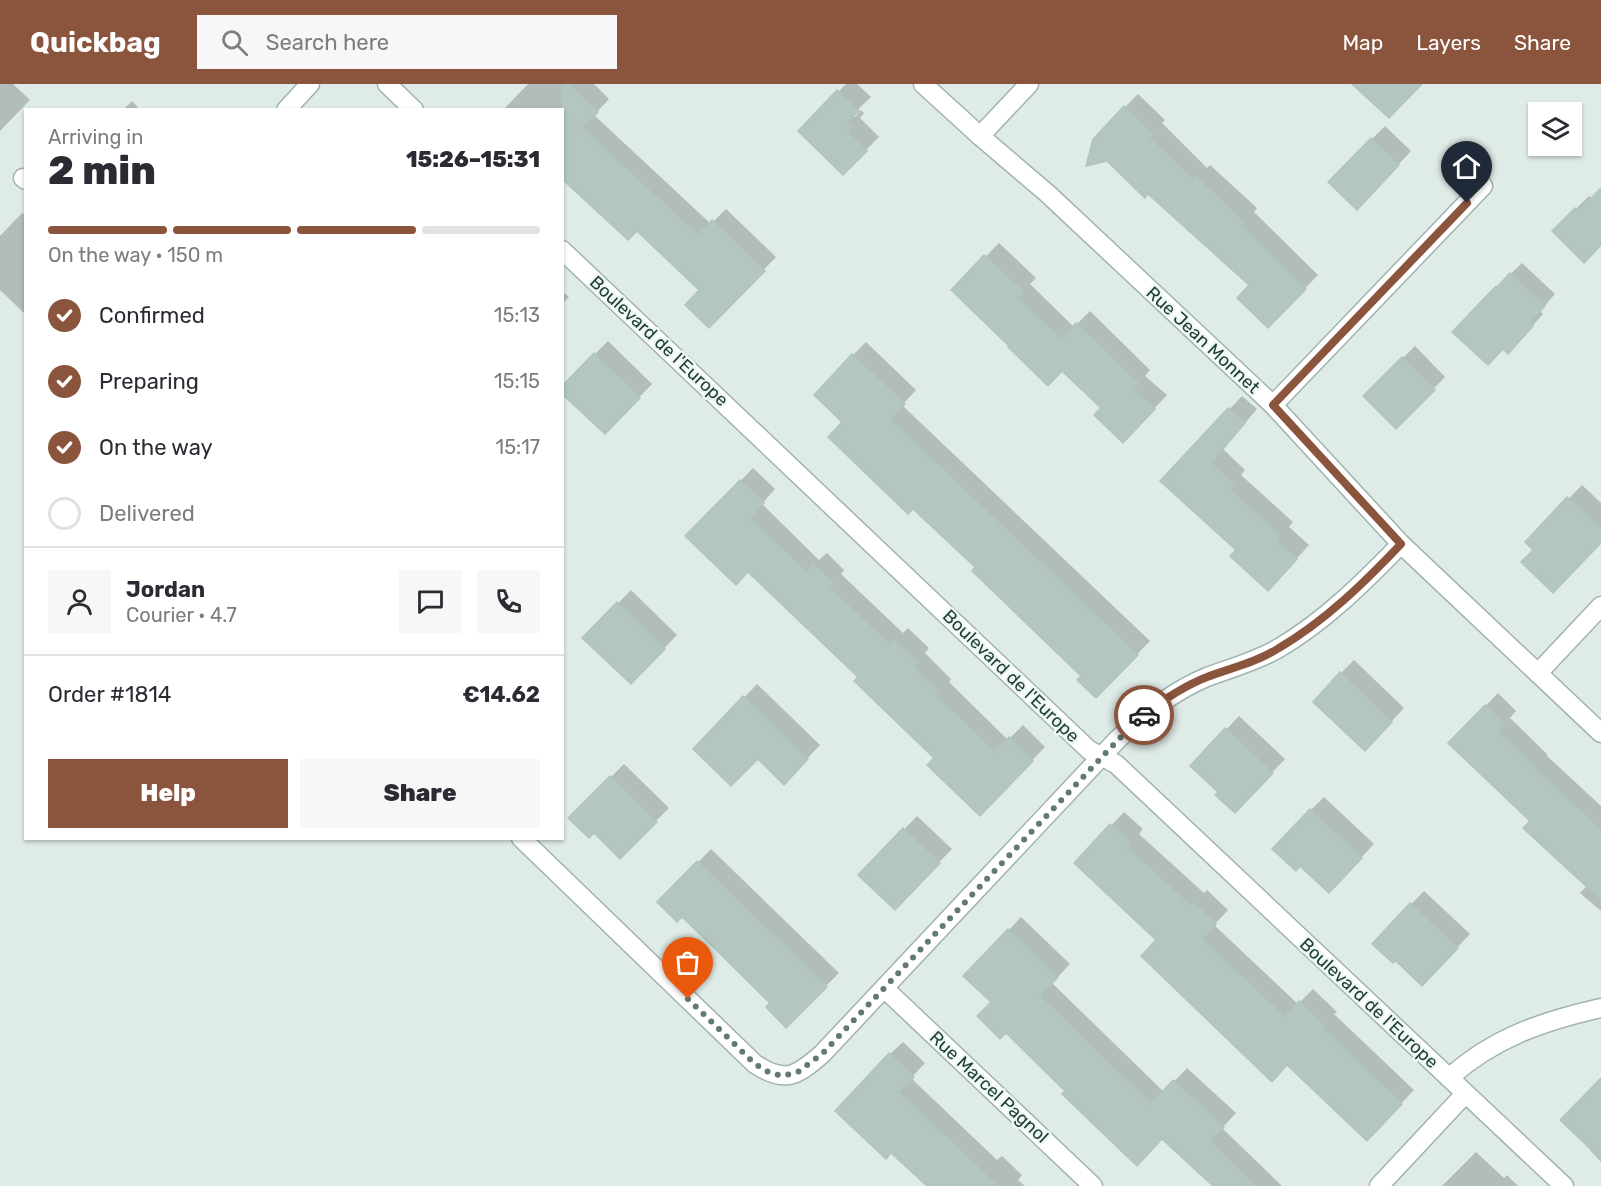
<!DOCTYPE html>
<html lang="en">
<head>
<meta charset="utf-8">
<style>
  body { margin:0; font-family:Rubik,sans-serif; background:#f7f7f7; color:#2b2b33; height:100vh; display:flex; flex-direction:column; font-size:22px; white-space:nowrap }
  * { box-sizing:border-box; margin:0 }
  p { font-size:20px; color:#7c7c81 }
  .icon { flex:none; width:33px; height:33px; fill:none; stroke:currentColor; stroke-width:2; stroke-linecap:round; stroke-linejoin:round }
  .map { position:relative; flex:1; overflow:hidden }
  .sheet { position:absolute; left:24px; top:24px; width:540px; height:732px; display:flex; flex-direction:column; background:#fff; border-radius:0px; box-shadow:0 2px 4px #0004 }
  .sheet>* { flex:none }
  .controls { position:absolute; left:1528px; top:18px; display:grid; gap:12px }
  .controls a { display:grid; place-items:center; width:54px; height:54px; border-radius:0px; background:#fff; box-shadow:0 2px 4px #0004; font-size:30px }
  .pin { position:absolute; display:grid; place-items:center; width:51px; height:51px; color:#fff; margin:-62px -26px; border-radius:50% 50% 50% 0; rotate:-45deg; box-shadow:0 0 6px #0007 }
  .pin .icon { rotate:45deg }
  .courier { position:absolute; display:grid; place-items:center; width:60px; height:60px; margin:-30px; border:4px solid #8a543d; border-radius:50%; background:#fff; color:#222; box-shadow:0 2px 8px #0007 }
  .headline em { font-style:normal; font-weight:800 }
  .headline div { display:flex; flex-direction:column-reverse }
  .headline { display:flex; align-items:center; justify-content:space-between; height:102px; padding:0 24px }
  h1 { font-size:39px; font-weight:800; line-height:45px }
  .bar { display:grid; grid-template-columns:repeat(4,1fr); gap:9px 6px; align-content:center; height:72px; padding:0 24px }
  .bar i { height:8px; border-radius:4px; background:#e1e1e2 }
  .bar .current { background:#8a543d }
  .bar p { grid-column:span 4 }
  .line { display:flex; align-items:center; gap:15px; padding:0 24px; border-top:2px solid #e1e1e2 }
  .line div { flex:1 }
  .round { display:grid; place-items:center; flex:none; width:63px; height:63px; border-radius:0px; background:#f7f7f7 }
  ol { padding:0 24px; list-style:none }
  li { display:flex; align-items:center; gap:18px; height:66px }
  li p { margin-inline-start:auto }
  li .icon { padding:6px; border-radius:50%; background:#8a543d; color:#fff; stroke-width:4 }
  li:last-child { color:#7c7c81 }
  li i { width:33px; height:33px; border:3px solid #e1e1e2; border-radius:50% }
  .action { display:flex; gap:12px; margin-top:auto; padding:12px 24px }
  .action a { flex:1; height:69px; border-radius:0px; background:#8a543d; color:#fff; font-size:24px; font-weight:800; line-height:69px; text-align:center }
  .action a+a { background:#f7f7f7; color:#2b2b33 }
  header { display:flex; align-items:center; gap:36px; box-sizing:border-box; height:84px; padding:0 30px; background:#8a543d; color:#fff }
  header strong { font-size:28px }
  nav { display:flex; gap:33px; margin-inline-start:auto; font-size:21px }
  .search { width:420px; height:54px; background:#f7f7f7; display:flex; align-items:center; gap:15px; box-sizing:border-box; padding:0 21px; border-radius:0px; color:#7c7c81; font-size:22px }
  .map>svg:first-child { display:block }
  .shadow { fill:#0003 }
  .building { fill:#b4c6c0; stroke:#b1c5bf; stroke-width:1.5 }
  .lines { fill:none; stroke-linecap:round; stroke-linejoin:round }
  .minor-casing { stroke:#a1b3af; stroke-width:21 }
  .minor { stroke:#fff; stroke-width:18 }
  .done { stroke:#627a75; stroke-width:6; stroke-dasharray:0 10.8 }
  .route { stroke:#8a543d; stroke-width:8 }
  .labels { text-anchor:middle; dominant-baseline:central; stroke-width:5; stroke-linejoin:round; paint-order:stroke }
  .street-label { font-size:18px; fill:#1e3d37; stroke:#eff8f4 }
</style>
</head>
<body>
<header>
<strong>Quickbag</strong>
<div class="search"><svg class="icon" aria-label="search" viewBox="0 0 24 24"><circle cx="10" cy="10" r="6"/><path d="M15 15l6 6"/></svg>Search here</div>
<nav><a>Map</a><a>Layers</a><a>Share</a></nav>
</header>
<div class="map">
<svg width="1601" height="1102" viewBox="0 0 1601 1102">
  <rect width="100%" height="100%" fill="#dfebe7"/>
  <g class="shadow">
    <polygon points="0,0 13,0 30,16 0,47"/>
    <polygon points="528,0 594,0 609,15 594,31 711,140 726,125 776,173 709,242 701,206 562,26 503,26"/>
    <polygon points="846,0 857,0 871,13 852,31 855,33 861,26 864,29 860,34 879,53 843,89 800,47"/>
    <polygon points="1138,10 1165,36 1162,39 1207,84 1210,81 1257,124 1254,128 1318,191 1268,242 1251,201 1125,23"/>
    <polygon points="132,17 140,26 123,26"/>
    <polygon points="1385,42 1411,67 1370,111 1372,55"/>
    <polygon points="1601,106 1601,159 1554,147 1589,112 1592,115"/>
    <polygon points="22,129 26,132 26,227 24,229 0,206 0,152"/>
    <polygon points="999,159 1036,194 1030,200 1074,243 1090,227 1150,286 1145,292 1167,311 1136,344 1103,324 1062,285 953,206"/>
    <polygon points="1522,179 1555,210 1540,227 1543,230 1519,257 1497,203"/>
    <polygon points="562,207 569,213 562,220"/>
    <polygon points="608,257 652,300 618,335 595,270"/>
    <polygon points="866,258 916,306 902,321 1150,557 1096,612 1083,592 977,483 845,338 853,271"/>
    <polygon points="1415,262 1445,293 1396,343 1366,312"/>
    <polygon points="1242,312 1257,325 1223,365 1245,386 1241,391 1293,438 1289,443 1309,461 1281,492 1238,466 1162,397"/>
    <polygon points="753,384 775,405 762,420 819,476 827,469 844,486 841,490 903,549 908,544 929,564 925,569 951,595 949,598 1008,656 1023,641 1045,663 980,730 936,674 860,593 748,487 687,452"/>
    <polygon points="1582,401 1601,419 1601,457 1535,466 1527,458"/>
    <polygon points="631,506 677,551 631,598 584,554"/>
    <polygon points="1354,576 1404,624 1378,652 1341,589"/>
    <polygon points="757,600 820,661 784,699 758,673 695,665"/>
    <polygon points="1498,609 1516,627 1510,634 1547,670 1546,671 1601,722 1601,827 1580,809 1587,802 1532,737 1450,659"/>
    <polygon points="1239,632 1285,675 1248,714 1220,708 1192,682"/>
    <polygon points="624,680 669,724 620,773 594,747 570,734"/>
    <polygon points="1324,713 1374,760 1342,794 1311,726"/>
    <polygon points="1124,728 1143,745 1139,750 1204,809 1207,806 1228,826 1214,841 1298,920 1313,905 1337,928 1334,930 1414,1006 1380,1042 1158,856 1076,779"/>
    <polygon points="917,732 952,765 895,824 861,791"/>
    <polygon points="711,765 839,889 786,942 772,919 682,831 659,818"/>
    <polygon points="1424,807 1470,850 1435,887 1396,875 1374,859"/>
    <polygon points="1021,833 1070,880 1052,899 1164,1008 1187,984 1236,1029 1222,1044 1282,1102 1215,1102 1162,1054 1067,1007 993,918 1009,846"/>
    <polygon points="903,958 925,979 911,994 997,1076 1002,1072 1022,1091 1018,1096 1025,1102 929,1102 892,1067 890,970"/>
    <polygon points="1601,996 1601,1078 1590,1066 1592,1064"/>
    <polygon points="1476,1068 1504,1094 1507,1091 1518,1102 1442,1102"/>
  </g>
  <g class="building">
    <polygon points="562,0 569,0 598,28 582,44 698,151 712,136 765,187 709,244 685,221 699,206 637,147 628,156 562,95"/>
    <polygon points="1352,0 1422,0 1389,34"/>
    <polygon points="837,6 859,27 847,38 853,43 848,48 867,67 843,91 798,47"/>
    <polygon points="1124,22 1153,50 1149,53 1193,96 1196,93 1245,138 1242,142 1306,205 1268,244 1237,214 1249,201 1148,110 1145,114 1107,77 1086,82 1093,55"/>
    <polygon points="1371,54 1399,81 1357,126 1328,98"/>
    <polygon points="1601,104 1601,161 1584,179 1552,147 1575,124 1578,127"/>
    <polygon points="984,171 1024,208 1018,214 1061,255 1076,239 1139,300 1133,305 1155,325 1123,359 1094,331 1101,324 1062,287 1048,302 1008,263 1009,262 951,206"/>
    <polygon points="1510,189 1545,222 1530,238 1533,242 1508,270 1503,265 1488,281 1452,248 1496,202 1497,203"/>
    <polygon points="594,269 640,314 605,350 562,310 562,302"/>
    <polygon points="852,270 905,320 890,335 1138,571 1096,614 1077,596 1081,592 972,487 975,483 913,425 908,430 828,353 842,338 814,311"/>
    <polygon points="1402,273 1435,306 1396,345 1363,312"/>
    <polygon points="1228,324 1245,339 1211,379 1234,400 1229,405 1281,452 1277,457 1297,475 1268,507 1230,472 1236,466 1160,397"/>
    <polygon points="740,396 764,419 750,434 806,488 813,480 833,499 829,503 889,560 894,556 917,578 913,583 940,609 937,612 994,668 1009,653 1033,677 980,732 927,681 934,674 854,597 858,593 748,488 736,501 685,452"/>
    <polygon points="1567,413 1601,444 1601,459 1553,509 1521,478 1533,466 1525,458"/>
    <polygon points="617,518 665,565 631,600 582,554"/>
    <polygon points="1340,588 1392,638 1365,667 1313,618"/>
    <polygon points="743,612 808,675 784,701 758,675 731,702 693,665"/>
    <polygon points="1485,621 1505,640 1498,648 1536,684 1535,685 1601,746 1601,816 1523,744 1530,737 1448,659"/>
    <polygon points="1225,644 1273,689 1235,729 1215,711 1218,708 1190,682"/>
    <polygon points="610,692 657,738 620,775 594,749 589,754 568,734"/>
    <polygon points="1310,725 1362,774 1329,809 1300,782 1296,787 1272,765"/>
    <polygon points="1110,740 1131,759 1127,763 1190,821 1193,818 1216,840 1202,855 1285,933 1299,917 1325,942 1323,944 1402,1020 1367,1057 1287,981 1272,998 1141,872 1156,856 1074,779"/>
    <polygon points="903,744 940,779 895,826 858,791"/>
    <polygon points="697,777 827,903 786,944 766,923 770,919 708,858 682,833 677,838 657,818"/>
    <polygon points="1410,819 1458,864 1422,902 1396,877 1393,879 1372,860"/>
    <polygon points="1008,845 1058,893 1040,912 1151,1020 1173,996 1224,1043 1210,1057 1256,1102 1213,1102 1162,1055 1137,1082 1062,1010 1065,1007 1006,949 1000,955 977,932 991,918 963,892"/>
    <polygon points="889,969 914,993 899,1008 998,1102 927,1102 891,1069 886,1075 835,1027"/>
    <polygon points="1601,994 1601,1075 1560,1036"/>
  </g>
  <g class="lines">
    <g class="minor-casing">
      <g id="minor">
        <polyline points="387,0 414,26"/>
        <polyline points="923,0 980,52 1048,110 1273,321 1401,460 1601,649"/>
        <polyline points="286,26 310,0"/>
        <polyline points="980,52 1029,0"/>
        <polyline points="23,94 26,96"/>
        <polyline points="562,166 1089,666 1116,680 1564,1102"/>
        <polyline points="1273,321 1483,102"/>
        <polyline points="1538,589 1601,522"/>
        <path d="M521,754l234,226c30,20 42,12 67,-10l295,-314c27,-26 56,-49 90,-63 24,-9 50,-16 72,-29 46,-27 85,-66 122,-104"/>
        <polyline points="884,904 1093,1102"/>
        <path d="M1449,994c44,-40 94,-57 152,-70"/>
        <polyline points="1379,1102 1465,1010"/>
      </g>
    </g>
    <use href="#minor" class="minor"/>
  </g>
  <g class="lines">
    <polyline class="done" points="688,915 755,980 770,989 783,992 798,988 822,970 1118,656 1144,631"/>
    <path class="route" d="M1144,631c19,-15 40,-29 63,-38 24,-9 50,-15 72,-29 46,-27 85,-65 122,-104l-128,-139 194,-202"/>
  </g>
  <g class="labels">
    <g class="street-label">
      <text transform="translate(1203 256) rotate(43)">Rue Jean Monnet</text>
      <text transform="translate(659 257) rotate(43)">Boulevard de l'Europe</text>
      <text transform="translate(1011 592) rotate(44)">Boulevard de l'Europe</text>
      <text transform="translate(1369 919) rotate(43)">Boulevard de l'Europe</text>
      <text transform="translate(989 1003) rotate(43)">Rue Marcel Pagnol</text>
    </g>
  </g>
</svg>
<div class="controls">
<a><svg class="icon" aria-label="layers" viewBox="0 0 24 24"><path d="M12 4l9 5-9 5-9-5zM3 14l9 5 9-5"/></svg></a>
</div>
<div class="pin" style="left:688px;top:915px;background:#ea580c"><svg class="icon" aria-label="bag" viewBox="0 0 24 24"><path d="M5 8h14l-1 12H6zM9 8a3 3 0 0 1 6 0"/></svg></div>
<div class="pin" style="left:1467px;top:119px;background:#1f2937"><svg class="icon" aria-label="home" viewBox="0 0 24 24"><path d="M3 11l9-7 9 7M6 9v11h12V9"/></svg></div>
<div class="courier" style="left:1144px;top:631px"><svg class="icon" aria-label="car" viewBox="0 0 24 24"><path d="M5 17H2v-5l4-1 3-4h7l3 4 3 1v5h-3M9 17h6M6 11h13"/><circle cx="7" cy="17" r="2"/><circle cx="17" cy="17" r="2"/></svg></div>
<section class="sheet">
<div class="headline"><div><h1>2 min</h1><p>Arriving in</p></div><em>15:26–15:31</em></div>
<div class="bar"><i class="current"></i><i class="current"></i><i class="current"></i><i></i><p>On the way · 150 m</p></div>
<ol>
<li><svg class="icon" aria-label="check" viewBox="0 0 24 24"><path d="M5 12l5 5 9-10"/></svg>Confirmed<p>15:13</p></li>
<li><svg class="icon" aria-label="check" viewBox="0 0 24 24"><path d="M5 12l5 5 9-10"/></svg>Preparing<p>15:15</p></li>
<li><svg class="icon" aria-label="check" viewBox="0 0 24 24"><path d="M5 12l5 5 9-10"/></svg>On the way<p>15:17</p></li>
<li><i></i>Delivered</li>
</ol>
<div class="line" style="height:108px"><a class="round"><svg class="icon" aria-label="person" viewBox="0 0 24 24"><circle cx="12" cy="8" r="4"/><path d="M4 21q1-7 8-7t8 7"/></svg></a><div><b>Jordan</b><p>Courier · 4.7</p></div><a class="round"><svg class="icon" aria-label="chat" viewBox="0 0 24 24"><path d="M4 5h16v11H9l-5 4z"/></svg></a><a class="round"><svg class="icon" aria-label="phone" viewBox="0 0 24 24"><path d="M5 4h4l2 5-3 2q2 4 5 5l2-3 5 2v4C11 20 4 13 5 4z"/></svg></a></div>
<div class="line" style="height:78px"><div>Order #1814</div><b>€14.62</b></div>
<div class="action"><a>Help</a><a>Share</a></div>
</section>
</div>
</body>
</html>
